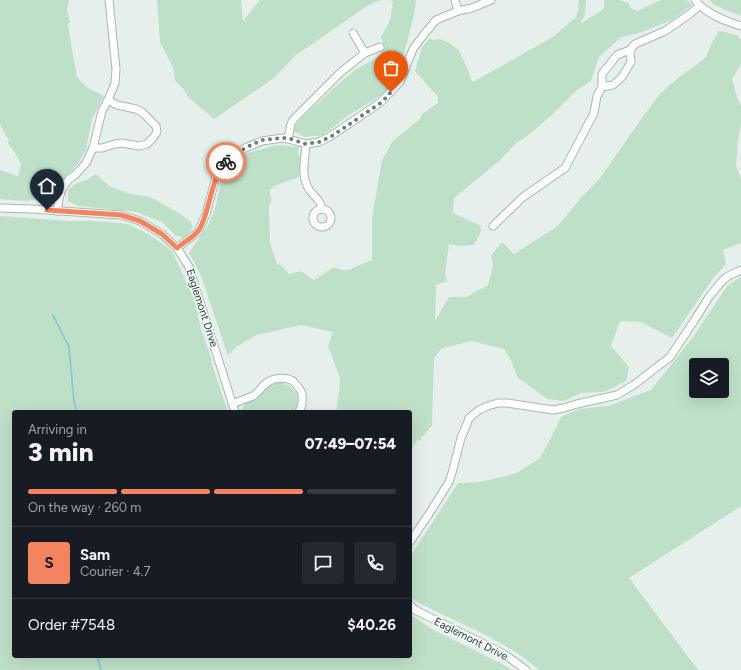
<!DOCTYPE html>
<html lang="en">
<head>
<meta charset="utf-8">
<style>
  body { margin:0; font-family:Figtree,sans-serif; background:#242831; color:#f1f3f6; height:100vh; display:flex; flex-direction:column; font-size:15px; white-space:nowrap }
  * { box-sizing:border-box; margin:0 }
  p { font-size:13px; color:#9ea1a6 }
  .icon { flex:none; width:22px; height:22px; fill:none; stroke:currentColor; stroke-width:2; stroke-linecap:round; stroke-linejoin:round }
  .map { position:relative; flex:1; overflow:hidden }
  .drawer { position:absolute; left:12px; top:410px; width:400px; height:248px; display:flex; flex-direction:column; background:#171b24; border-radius:4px; box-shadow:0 4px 16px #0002 }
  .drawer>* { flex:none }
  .buttons { position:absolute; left:689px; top:358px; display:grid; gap:8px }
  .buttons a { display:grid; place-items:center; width:40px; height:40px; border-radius:4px; background:#171b24; box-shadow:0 4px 16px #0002; font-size:20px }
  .pin { position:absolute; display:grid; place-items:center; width:34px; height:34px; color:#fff; margin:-41px -17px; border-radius:50% 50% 50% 0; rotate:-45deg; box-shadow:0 0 4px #0007 }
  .pin .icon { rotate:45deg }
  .courier { position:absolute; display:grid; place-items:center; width:40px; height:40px; margin:-20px; border:3px solid #f4845f; border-radius:50%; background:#fff; color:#222; box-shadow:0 1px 5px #0007 }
  .overview em { font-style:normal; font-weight:800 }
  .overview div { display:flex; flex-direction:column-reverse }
  .overview { display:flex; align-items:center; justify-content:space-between; height:68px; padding:0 16px }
  h1 { font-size:26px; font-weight:800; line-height:30px }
  .bar { display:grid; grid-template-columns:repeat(4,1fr); gap:6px 4px; align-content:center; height:48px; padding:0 16px }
  .bar i { height:5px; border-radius:3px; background:#363941 }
  .bar .active { background:#f4845f }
  .bar p { grid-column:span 4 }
  .line { display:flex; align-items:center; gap:10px; padding:0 16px; border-top:1px solid #363941 }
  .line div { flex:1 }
  .round { display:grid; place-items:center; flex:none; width:42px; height:42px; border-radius:4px; background:#242831 }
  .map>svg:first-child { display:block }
  .green { fill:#bfe0c8; fill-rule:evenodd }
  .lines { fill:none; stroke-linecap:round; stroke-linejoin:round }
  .stream { stroke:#8ec9d4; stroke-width:2 }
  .street-casing { stroke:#a8b8b2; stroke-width:9 }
  .street { stroke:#fff; stroke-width:7 }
  .done { stroke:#687f78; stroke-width:4; stroke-dasharray:0 7.2 }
  .route { stroke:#f4845f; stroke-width:5 }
  .labels { text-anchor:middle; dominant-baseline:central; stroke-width:3; stroke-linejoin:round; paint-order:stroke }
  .street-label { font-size:11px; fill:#24423a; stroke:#f7fbf9 }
</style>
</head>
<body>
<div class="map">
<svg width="741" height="670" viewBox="0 0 741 670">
  <rect width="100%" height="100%" fill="#e6efeb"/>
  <g class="green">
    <polygon points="0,0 69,0 67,11 70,22 68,24 72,50 77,77 86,87 104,96 92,119 86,149 79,162 55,190 50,198 27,201 0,199 0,170 18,176 21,164 17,156 8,143 9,141 0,124"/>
    <polygon points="157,0 241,0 243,21 260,0 380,0 367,6 302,51 296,55 274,78 214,119 188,97 185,91 175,80 173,67 160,42"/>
    <polygon points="391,0 416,0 414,15 403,58 396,78 388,91 349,115 323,135 304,137 292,130 301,119 335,87 355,70 380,56 384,46 381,37 390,20 393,2"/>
    <polygon points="579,0 586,0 585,14 580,24 604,9 604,0 620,0 628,3 631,8 637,11 661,0 687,0 692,5 674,19 642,32 622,37 619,39 599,57 591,81 577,90 552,115 525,138 517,142 499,161 454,198 453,213 481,226 480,227 482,229 474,245 459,246 449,244 445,274 447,281 436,285 435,321 449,297 466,297 488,285 493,266 491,256 502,242 514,254 558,226 580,199 601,177 644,115 660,94 679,77 695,66 706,57 712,43 719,31 737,35 741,40 741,64 732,79 737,97 741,106 741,124 738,140 736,166 741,179 741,243 723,250 726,264 714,277 672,338 641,322 620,321 611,346 629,367 626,381 604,392 581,393 564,401 548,399 518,378 510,358 504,349 471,341 442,348 434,358 432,426 422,437 421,440 418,440 410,450 410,412 336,412 339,391 340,378 328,346 333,332 301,325 257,335 236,347 228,356 200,273 189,253 209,224 216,205 220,185 225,171 248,153 276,145 299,147 298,153 300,157 299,177 274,186 270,190 270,195 272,200 269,206 269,212 270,243 277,264 281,265 289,274 301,271 314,280 334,267 341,270 348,270 372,260 372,218 382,160 393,141 420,119 422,114 438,103 438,97 415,71 422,47 430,38 433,40 439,39 450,43 459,51 467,67 471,79 473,82 553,37 576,17 578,12"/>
    <polygon points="709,0 741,0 741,16 714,5"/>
    <polygon points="96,174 109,186 127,193 150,197 179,213 190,221 193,227 185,238 175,235 162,222 136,212 79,206 68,201 68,190 75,184 86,180"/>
    <polygon points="0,216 70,221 91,221 108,222 128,224 142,231 153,237 172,251 195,301 201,329 212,360 211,361 228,412 14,412 14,656 410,656 410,614 430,628 506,666 511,670 0,670"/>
    <path d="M741,277v229l-112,72 69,92h-159c-37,-33 -86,-48 -129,-72v-41l48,-74 22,-1 37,-9 23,-15 12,-22 9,-19 18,-8 29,-3 43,-16 42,-53 35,-52zM696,365h26v26h-26z"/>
    <path d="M280,382c14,4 23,15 14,30h-51l-1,-2 3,-6 9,-4 6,-5 7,-8 6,-3z"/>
  </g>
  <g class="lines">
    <g class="stream">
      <polyline points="53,315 69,347 74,402 77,412"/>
      <polyline points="97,656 101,670"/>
    </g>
    <g class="street-casing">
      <g id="street">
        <polyline points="455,0 458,11"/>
        <path d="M695,0c11,14 30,21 46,26"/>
        <polyline points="353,33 365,53"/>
        <polyline points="602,87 613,85 622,77 631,62 630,50"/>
        <polyline points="288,139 291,124 293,120 341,72 365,53 380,47"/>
        <path d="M306,144c-1,15 -6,33 4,47 6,7 10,9 12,18"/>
        <polyline points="93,148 102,148 115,144 122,143 139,146 147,144 153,138 157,132 156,126 142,112 136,109 117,105 108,100"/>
        <polyline points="0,208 31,209 121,215 140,221 162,234 177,248 189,267 235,412"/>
        <circle cx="322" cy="218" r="9"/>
        <polyline points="57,211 59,199 62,189 69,179 75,175 86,163 93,148 102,111 108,100 115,83 116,69 109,0"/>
        <polyline points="493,226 523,197 565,168 594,113 597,96 602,87 602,74 617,55 630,50 635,44 665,31 690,14 699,6"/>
        <polyline points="177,248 198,232 206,214 216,177 222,165 233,157 245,148 262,141 283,138 288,139 306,144 319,142 331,136 381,102 400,82 413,49 425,33 436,20 458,11 472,8 491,0"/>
        <path d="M232,404c7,-3 14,-5 21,-8 5,-3 7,-7 11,-11 7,-7 20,-9 29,-4 2,2 4,5 6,7 5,6 4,17 0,24"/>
        <polyline points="410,542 429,514 449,482 452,473 461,438 467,424 469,418 479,410 488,406 498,403 507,403 553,410 564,408 577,404 617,395 635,384 670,357 694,321 709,297 722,281 728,276 741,270"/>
        <polyline points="410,605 415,610 504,654 526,670"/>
      </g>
    </g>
    <use href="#street" class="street"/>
  </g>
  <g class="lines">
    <polyline class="done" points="226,162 245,148 262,140 283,138 288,138 306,144 319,142 332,136 382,102 391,92"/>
    <path class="route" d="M47,210l74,5 19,6 22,13 15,14c6,-5 18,-12 22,-18 11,-18 13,-57 27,-68"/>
  </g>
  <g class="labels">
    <g class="street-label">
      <text transform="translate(202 308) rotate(72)">Eaglemont Drive</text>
      <text transform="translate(471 639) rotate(27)">Eaglemont Drive</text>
    </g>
  </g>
</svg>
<div class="buttons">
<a><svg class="icon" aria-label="layers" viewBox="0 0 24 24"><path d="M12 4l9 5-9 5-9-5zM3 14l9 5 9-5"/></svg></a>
</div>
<div class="pin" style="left:391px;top:92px;background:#ea580c"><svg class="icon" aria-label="bag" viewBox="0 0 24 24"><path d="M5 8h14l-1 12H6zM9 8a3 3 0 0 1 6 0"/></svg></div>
<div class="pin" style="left:47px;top:210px;background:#1f2937"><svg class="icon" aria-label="home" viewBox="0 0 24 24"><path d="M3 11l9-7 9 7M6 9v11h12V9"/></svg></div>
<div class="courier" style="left:226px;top:162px"><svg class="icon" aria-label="bike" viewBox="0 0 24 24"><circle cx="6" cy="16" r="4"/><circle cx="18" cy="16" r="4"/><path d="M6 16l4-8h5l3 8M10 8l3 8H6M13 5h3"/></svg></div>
<section class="drawer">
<div class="overview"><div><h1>3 min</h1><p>Arriving in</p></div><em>07:49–07:54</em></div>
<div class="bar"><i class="active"></i><i class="active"></i><i class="active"></i><i></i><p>On the way · 260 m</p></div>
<div class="line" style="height:72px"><b class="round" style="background:#f4845f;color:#111">S</b><div><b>Sam</b><p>Courier · 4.7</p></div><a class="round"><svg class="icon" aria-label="chat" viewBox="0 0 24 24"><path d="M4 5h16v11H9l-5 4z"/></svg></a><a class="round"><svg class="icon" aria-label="phone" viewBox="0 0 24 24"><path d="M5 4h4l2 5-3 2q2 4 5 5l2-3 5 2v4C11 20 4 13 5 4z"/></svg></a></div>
<div class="line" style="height:52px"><div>Order #7548</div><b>$40.26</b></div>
</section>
</div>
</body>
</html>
